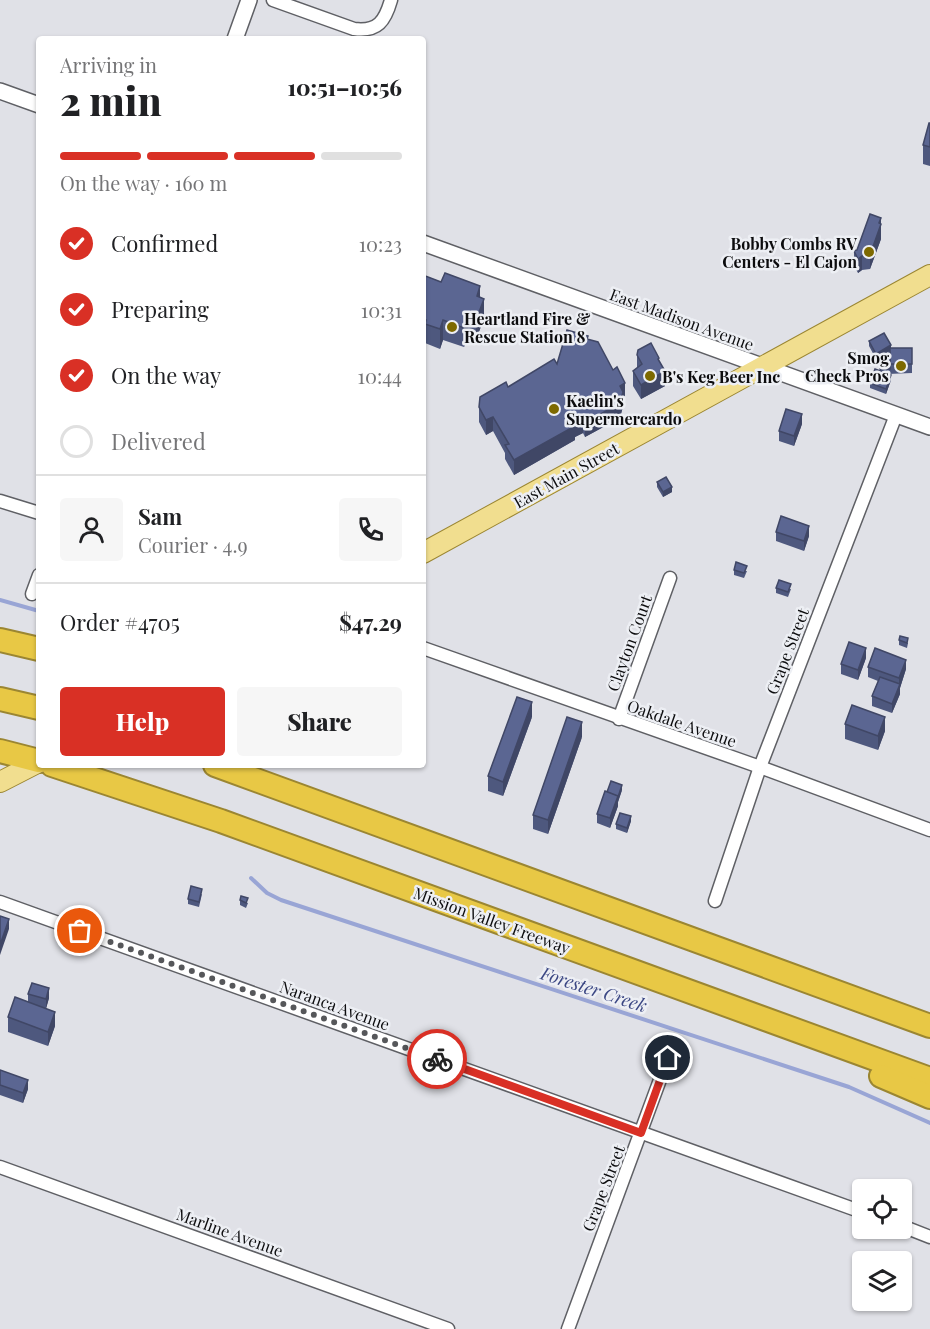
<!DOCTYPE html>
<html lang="en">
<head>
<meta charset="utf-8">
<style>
  body { margin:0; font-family:"Playfair Display",serif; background:#f6f6f6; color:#202124; height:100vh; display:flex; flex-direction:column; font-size:22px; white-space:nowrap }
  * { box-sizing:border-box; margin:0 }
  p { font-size:20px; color:#757577 }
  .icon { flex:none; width:33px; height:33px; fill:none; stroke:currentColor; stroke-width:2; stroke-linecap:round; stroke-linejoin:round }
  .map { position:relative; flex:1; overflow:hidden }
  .sheet { position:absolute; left:36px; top:36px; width:390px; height:732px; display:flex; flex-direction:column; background:#fff; border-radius:6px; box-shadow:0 2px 4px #0004 }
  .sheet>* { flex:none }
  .controls { position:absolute; left:852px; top:1179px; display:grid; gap:12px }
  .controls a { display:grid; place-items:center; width:60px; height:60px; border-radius:6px; background:#fff; box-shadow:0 2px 4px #0004; font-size:30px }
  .pin { position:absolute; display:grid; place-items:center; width:51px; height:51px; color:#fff; margin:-26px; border:3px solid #fff; border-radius:50%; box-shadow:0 2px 6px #0007 }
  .courier { position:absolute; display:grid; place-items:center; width:60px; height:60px; margin:-30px; border:4px solid #d93025; border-radius:50%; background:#fff; color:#222; box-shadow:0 2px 8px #0007 }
  .head em { font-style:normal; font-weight:800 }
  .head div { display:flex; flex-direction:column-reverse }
  .head { display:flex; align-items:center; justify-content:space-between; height:102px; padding:0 24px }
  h1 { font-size:39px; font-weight:800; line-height:45px }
  .bar { display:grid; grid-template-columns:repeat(4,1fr); gap:9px 6px; align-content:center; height:72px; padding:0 24px }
  .bar i { height:8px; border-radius:4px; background:#e0e0e0 }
  .bar .active { background:#d93025 }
  .bar p { grid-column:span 4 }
  .line { display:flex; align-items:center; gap:15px; padding:0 24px; border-top:2px solid #e0e0e0 }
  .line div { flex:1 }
  .round { display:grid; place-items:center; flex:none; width:63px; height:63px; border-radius:6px; background:#f6f6f6 }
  ol { padding:0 24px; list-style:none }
  li { display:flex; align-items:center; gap:18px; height:66px }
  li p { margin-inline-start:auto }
  li .icon { padding:6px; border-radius:50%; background:#d93025; color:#fff; stroke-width:4 }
  li:last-child { color:#757577 }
  li i { width:33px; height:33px; border:3px solid #e0e0e0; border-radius:50% }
  .button { display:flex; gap:12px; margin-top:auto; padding:12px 24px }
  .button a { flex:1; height:69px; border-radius:6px; background:#d93025; color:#fff; font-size:24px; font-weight:800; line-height:69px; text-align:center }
  .button a+a { background:#f6f6f6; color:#202124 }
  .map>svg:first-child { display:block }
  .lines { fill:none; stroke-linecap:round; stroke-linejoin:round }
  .stream { stroke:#99a5d5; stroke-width:4 }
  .minor-casing { stroke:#5f6065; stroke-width:15 }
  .tertiary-casing { stroke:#5f6065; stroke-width:18 }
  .primary-casing { stroke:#9b8632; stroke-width:22 }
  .motorway-casing { stroke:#9b8632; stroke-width:26 }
  .minor { stroke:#fff; stroke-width:12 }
  .tertiary { stroke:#fff; stroke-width:15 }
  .primary { stroke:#f1de8f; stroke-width:20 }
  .motorway { stroke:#e8c845; stroke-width:22 }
  .wall { fill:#4e587e }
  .shaded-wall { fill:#404766 }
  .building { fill:#5b6692; stroke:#404766; stroke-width:1.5 }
  .done { stroke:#56575a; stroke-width:6; stroke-dasharray:0 10.8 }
  .route { stroke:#d93025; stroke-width:8 }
  .poi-dot { fill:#7d6900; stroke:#edeff4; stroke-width:2 }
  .labels { text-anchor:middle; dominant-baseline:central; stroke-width:5; stroke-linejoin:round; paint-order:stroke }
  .poi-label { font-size:16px; font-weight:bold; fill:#0c0c0e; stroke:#edeff4; text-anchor:start }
  .street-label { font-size:16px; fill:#0c0c0e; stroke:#edeff4 }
  .water-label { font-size:18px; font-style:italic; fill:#3c4884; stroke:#edeff4 }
</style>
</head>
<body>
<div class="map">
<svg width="930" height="1329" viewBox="0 0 930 1329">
  <rect width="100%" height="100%" fill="#e0e1e7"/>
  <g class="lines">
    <g class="stream">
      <polyline points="0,600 39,611"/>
      <polyline points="251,878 267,893 281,900 849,1087 930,1123"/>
    </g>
    <g class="minor-casing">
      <g id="minor">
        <path d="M273,0l81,29c24,3 31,-8 37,-29"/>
        <polyline points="0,501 39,513"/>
        <polyline points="32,594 39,575"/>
        <polyline points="423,648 760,767 930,830"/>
        <polyline points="619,719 670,578"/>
        <polyline points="715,901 760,767 896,415"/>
        <polyline points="0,902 862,1212"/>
        <polyline points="0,1167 448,1329"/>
        <polyline points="902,1226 930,1237"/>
        <polyline points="568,1329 668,1058"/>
      </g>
    </g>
    <g class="tertiary-casing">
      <g id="tertiary">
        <polyline points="235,39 249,0"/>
        <polyline points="0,91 39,105"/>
        <polyline points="423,243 930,427"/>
      </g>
    </g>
    <g class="primary-casing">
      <g id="primary">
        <polyline points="423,553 930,275"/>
        <polyline points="0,782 39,762"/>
      </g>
    </g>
    <g class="motorway-casing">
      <g id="motorway">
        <polyline points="0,640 39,649"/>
        <polyline points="0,699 39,708"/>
        <polyline points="0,751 39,761"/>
        <polyline points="52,765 221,821 930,1079"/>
        <polyline points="215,765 930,1026"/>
        <polyline points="881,1076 930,1097"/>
      </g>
    </g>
    <use href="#minor" class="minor"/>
    <use href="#tertiary" class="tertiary"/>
    <use href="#primary" class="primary"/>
    <use href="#motorway" class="motorway"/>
  </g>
  <g class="wall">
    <polygon points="930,123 930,166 923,164 923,145"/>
    <polygon points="881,218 881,239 870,269 862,270 858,273 854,266 854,251 857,250"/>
    <polygon points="423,275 480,297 484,318 476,340 468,336 464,347 443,340 440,349 425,343 425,339 423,338"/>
    <polygon points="588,340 625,397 623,398 623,406 620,418 585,437 583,433 575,437 575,440 514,475 505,459 505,453 493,431 486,435 479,422 479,407 508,387 557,364"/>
    <polygon points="869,341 891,348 912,348 912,373 888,374 891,380 886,394 870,388 870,383 880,371 880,356 876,359 869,346"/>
    <polygon points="637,355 659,361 665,386 641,399 633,386 633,371 637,368"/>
    <polygon points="802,424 794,446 779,441 779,431"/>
    <polygon points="657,482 672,492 663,497 657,487"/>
    <polygon points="776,532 809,536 804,551 776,541"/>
    <polygon points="734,570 747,571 744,578 734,575"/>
    <polygon points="776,588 791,589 788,597 776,593"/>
    <polygon points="899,640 908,643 907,648 899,645"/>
    <polygon points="866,658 858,680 841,674 841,664"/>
    <polygon points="868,667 906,669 900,688 900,694 892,713 872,706 872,696 878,681 868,677"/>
    <polygon points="532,717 503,796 488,791 488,776"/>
    <polygon points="845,724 885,731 878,750 845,739"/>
    <polygon points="582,737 548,834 533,829 533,815"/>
    <polygon points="622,790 618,802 618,806 610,828 597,823 597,814"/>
    <polygon points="631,821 627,833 616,829 616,824"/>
    <polygon points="202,894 199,907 188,904 188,899"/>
    <polygon points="240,900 248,903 246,908 240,905"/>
    <polygon points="28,994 49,998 46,1008 55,1026 48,1046 8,1032 8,1017 28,1002"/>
    <polygon points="0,1070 28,1089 23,1103 0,1095"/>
  </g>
  <g class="shaded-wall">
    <polygon points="881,218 881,239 870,269 870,255"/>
    <polygon points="862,256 862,270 858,273 858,259"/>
    <polygon points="480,286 480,306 477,296"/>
    <polygon points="484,299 484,318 476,340 476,320"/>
    <polygon points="468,317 468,336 464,347 464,328"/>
    <polygon points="443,320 443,340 440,349 440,329"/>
    <polygon points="891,345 891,350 876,359 876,354"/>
    <polygon points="665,371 665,386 641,399 641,385"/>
    <polygon points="891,375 891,380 886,394 886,389"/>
    <polygon points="625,383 625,397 623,398 623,406 620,418 585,437 585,423 620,386"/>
    <polygon points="802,414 802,424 794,446 794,436"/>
    <polygon points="493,417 493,431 486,435 486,420"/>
    <polygon points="583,419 583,433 575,437 575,440 514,475 514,460"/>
    <polygon points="672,487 672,492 663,497 663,492"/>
    <polygon points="809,526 809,536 804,551 804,541"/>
    <polygon points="866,648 866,658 858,680 858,670"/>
    <polygon points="906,660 906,669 900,688 900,694 892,713 892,704 899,685 899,678"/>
    <polygon points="532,702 532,717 503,796 503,782"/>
    <polygon points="885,717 885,731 878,750 878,736"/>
    <polygon points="582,722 582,737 548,834 548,820"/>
    <polygon points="622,785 622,790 618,802 618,797"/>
    <polygon points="618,796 618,806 610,828 610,818"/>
    <polygon points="631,816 631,821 627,833 627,828"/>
    <polygon points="9,919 9,929 0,955 0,945"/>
    <polygon points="49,988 49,998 46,1009 46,999"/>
    <polygon points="55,1012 55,1026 48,1046 48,1032"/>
    <polygon points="28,1080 28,1089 23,1103 23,1093"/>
  </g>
  <g class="building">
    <polygon points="929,123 930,123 930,147 923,145"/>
    <polygon points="870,214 881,218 879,223 881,224 870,255 862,256 858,259 854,251 857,250"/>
    <polygon points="445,273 480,286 477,296 484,299 476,320 468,317 464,328 443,320 440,329 425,324 426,320 423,319 423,275 441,282"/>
    <polygon points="567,330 588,336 587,339 598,342 613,370 617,367 625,383 620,386 623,392 620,403 585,423 583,419 573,424 575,426 514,460 505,445 509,444 493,417 486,420 479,407 480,397 506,382 508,387 554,359 557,364"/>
    <polygon points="884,333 891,345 876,354 869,341"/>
    <polygon points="651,343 659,358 658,359 665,371 641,385 633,371 642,364 637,355 638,350"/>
    <rect x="890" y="348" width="22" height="16"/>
    <rect x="880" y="353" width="10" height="16"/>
    <polygon points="875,369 891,375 886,389 870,383"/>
    <polygon points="786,409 802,414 794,436 779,431"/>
    <polygon points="666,477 672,487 663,492 657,482"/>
    <polygon points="781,516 809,526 804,541 776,532"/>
    <polygon points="736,562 747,566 744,573 734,570"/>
    <polygon points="779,580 791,584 788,592 776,588"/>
    <polygon points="900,636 908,638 907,643 899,640"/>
    <polygon points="849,642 866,648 858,670 841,664"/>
    <polygon points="875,648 906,660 899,678 868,667"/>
    <polygon points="880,677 900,684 892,704 872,696"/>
    <polygon points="517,697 532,702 503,782 488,776"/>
    <polygon points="852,705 885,717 878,736 845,724"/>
    <polygon points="567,717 582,722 548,820 533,815"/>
    <polygon points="611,781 622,785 618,797 607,792"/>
    <polygon points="605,791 618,796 610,818 597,814"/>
    <polygon points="620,813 631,816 627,828 616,824"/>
    <polygon points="191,886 202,889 199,902 188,899"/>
    <polygon points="241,896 248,898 246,903 240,900"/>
    <polygon points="0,916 9,919 0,945"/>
    <polygon points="32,983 49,988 46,999 28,994"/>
    <polygon points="15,997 55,1012 48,1032 8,1017"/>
    <polygon points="0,1070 28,1080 23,1093 0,1085"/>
  </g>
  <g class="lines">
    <polyline class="done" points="80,931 437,1059"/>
    <polyline class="route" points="437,1059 641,1133 668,1058"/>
  </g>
  <g class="poi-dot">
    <circle cx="869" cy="252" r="6"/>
    <circle cx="452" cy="327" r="6"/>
    <circle cx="901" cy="366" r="6"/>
    <circle cx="650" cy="376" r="6"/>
    <circle cx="554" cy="409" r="6"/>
  </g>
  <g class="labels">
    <g class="poi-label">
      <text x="857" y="243" text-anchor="end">Bobby Combs RV<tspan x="857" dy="18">Centers - El Cajon</tspan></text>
      <text x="464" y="318">Heartland Fire &amp;<tspan x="464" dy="18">Rescue Station 8</tspan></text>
      <text x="889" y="357" text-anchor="end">Smog<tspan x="889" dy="18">Check Pros</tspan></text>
      <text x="662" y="376">B's Keg Beer Inc</text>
      <text x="566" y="400">Kaelin's<tspan x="566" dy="18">Supermercardo</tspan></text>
    </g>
    <g class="street-label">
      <text transform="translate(682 319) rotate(20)">East Madison Avenue</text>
      <text transform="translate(566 475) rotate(-29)">East Main Street</text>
      <text transform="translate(629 643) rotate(-70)">Clayton Court</text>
      <text transform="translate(787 651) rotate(-69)">Grape Street</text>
      <text transform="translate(682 723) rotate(19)">Oakdale Avenue</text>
      <text transform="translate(492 920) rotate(20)">Mission Valley Freeway</text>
      <text transform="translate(335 1005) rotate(20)">Naranca Avenue</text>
      <text transform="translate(603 1188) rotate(-69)">Grape Street</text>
      <text transform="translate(230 1232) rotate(20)">Marline Avenue</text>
    </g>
    <g class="water-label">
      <text transform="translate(594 989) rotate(18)">Forester Creek</text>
    </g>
  </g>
</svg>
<div class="controls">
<a><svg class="icon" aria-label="locate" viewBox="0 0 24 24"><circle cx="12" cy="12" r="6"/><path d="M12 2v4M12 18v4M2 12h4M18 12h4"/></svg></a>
<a><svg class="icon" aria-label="layers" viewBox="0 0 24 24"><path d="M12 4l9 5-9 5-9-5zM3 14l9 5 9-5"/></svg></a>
</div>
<div class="pin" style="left:80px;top:931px;background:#ea580c"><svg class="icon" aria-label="bag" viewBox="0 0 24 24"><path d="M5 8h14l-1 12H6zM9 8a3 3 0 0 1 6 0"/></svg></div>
<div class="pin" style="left:668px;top:1058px;background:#1f2937"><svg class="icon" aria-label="home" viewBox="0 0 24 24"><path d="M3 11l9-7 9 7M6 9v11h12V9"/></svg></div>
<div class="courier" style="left:437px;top:1059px"><svg class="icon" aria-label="bike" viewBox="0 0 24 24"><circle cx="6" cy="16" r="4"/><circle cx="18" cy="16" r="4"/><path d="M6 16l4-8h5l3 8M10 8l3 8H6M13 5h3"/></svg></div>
<section class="sheet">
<div class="head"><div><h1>2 min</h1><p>Arriving in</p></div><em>10:51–10:56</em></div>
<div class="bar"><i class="active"></i><i class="active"></i><i class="active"></i><i></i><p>On the way · 160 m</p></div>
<ol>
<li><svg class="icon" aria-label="check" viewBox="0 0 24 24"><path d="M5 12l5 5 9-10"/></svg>Confirmed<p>10:23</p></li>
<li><svg class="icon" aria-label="check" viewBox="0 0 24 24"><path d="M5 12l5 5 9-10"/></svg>Preparing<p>10:31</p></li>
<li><svg class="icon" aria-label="check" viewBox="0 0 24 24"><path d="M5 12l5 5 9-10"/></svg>On the way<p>10:44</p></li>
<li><i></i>Delivered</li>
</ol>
<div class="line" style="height:108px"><a class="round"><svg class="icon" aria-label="person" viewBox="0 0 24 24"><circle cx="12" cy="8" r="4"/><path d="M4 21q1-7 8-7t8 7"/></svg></a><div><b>Sam</b><p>Courier · 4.9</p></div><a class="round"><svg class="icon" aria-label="phone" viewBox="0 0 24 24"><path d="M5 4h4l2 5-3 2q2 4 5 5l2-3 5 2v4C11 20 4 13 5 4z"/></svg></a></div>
<div class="line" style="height:78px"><div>Order #4705</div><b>$47.29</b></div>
<div class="button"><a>Help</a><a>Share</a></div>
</section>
</div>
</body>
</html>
